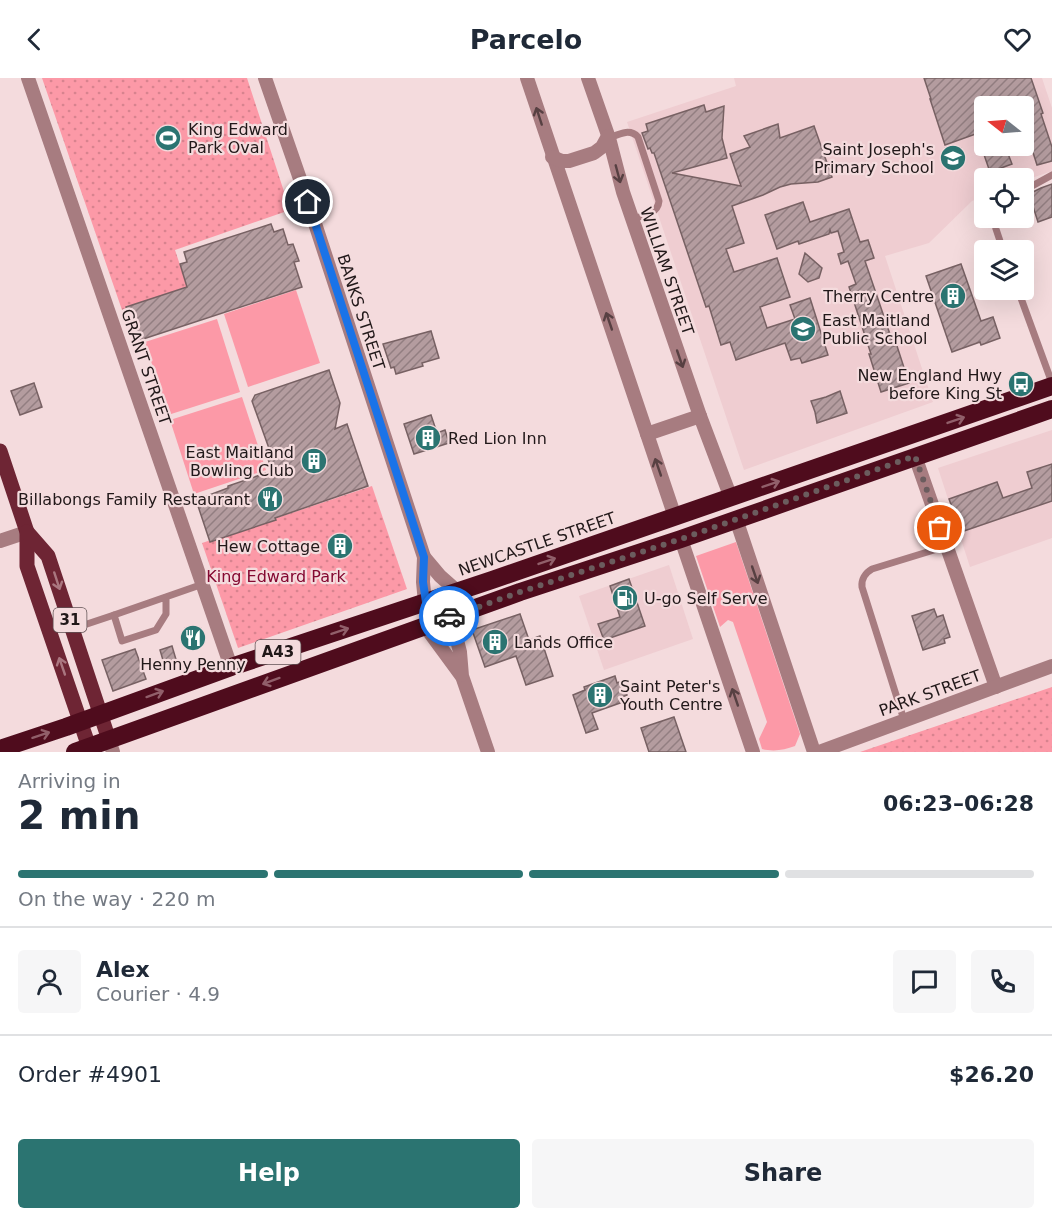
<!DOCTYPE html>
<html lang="en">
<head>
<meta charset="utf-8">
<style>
  body { margin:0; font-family:"DejaVu Sans",sans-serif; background:#f6f6f7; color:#1f2937; height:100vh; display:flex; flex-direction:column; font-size:22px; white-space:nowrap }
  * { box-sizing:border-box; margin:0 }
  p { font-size:20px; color:#747a83 }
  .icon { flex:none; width:33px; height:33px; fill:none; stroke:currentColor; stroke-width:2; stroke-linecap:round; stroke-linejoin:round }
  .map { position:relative; height:674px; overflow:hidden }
  .drawer { display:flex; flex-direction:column; background:#fff; flex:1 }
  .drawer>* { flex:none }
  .needle { width:39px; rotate:287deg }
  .buttons { position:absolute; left:974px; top:18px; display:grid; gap:12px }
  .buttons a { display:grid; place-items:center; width:60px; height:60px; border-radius:6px; background:#fff; box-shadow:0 6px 24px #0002; font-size:30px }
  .pin { position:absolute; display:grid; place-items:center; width:51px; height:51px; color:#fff; margin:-26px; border:3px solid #fff; border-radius:50%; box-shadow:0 2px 6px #0007 }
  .courier { position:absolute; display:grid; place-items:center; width:60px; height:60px; margin:-30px; border:4px solid #1a73e8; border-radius:50%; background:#fff; color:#222; box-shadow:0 2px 8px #0007 }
  .overview em { font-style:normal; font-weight:600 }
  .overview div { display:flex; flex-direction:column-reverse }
  .overview { display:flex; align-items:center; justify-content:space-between; height:102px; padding:0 18px }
  h1 { font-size:39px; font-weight:600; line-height:45px }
  .bar { display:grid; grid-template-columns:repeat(4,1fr); gap:9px 6px; align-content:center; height:72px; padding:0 18px }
  .bar i { height:8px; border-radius:4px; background:#e0e1e3 }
  .bar .selected { background:#2b7471 }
  .bar p { grid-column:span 4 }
  .line { display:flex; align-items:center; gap:15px; padding:0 18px; border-top:2px solid #e0e1e3 }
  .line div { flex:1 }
  .round { display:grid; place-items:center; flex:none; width:63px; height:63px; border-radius:6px; background:#f6f6f7 }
  .action { display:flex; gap:12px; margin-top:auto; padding:12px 18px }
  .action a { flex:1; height:69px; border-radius:6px; background:#2b7471; color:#fff; font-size:24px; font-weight:600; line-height:69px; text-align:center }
  .action a+a { background:#f6f6f7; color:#1f2937 }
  header { display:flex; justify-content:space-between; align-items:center; height:78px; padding:0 18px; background:#fff; font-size:27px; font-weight:600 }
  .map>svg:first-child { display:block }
  .built { fill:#efcdd1; fill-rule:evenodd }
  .grass { fill:#fc99a7 }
  .park { fill:url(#park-dots) }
  .building { fill:url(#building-hatch); stroke:#776163; stroke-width:1.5 }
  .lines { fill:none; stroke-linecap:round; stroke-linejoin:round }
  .lane { stroke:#a77c80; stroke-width:7 }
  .street { stroke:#a77c80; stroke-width:14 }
  .primary { stroke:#6e2534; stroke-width:15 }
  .highway { stroke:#4f0c1d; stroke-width:18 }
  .oneway { stroke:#574042 }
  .oneway2 { stroke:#915f6a }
  .oneway3 { stroke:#aa7780 }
  .done { stroke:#6b5c5e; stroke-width:6; stroke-dasharray:0 10.8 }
  .route { stroke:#1a73e8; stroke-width:8 }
  .labels { text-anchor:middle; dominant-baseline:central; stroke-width:4.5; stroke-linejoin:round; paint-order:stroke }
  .shield { fill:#f4dbdd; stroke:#605254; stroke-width:1.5 }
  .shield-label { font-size:15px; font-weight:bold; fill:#211819 }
  .poi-label { font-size:16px; fill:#211819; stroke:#f4dbdd; text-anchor:start }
  .street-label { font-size:16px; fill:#211819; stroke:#f4dbdd }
  .park-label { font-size:16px; fill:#840831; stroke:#f4dbdd }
</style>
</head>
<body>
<header><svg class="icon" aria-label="back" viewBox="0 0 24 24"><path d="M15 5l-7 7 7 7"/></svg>Parcelo<svg class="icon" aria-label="heart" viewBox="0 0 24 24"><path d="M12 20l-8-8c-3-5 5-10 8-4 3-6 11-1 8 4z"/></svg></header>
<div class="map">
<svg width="1052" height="674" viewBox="0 0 1052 674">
  <defs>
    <pattern id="park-dots" width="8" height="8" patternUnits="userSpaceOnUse" patternTransform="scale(1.5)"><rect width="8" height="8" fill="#fc99a7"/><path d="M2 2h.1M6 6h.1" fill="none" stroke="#d8838f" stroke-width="1.8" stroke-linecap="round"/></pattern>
    <pattern id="building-hatch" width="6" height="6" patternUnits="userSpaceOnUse" patternTransform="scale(1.5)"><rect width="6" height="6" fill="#b49c9f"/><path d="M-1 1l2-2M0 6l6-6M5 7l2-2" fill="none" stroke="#927e81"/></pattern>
  </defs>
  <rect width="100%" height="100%" fill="#f4dbdd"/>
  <g class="built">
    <path d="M734,0h308l10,30v63l-29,10v-3h-39v18l-12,5 -43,42 -44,13 48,146 -189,68 -117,-348 109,-36zM984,28h39v40h-39z"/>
    <polygon points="1052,352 1052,460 970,489 938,390"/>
    <polygon points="669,487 693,561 604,592 579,518"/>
  </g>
  <g class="grass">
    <polygon points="296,212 320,285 248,309 224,236"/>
    <polygon points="217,241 240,314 168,337 145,264"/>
    <polygon points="242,319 266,392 194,416 170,342"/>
    <path d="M736,464l64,192 -5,12c-11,4 -21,6 -33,3l-3,-10 8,-17 -34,-100 -5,-2 -8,7 -24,-71z"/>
  </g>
  <g class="park">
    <polygon points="42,0 247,0 290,132 175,172 188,211 122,232"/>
    <polygon points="372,408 407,511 238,570 202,465"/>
    <polygon points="1052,609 1052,674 860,674"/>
  </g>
  <g class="building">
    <polygon points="924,0 1031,0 1043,35 1041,36 1052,69 1052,83 1037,87 1023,43 1023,28 984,28 984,53 945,67 930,21 931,21"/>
    <polygon points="704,27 706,34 724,28 722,60 727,80 672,95 741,108 730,76 750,69 744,58 778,46 780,60 814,48 832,99 818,104 791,106 780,109 763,117 732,128 744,165 726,171 734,194 777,180 790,219 760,229 767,250 795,241 790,227 810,220 828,277 802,285 800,280 791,282 785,265 736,282 730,264 721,267 709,228 706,229 654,75 652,75 650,70 648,71 642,55 648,53 646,46"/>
    <polygon points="981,68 1005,68 1012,86 990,94"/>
    <polygon points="1052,106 1052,139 1038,144 1029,116 1041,110"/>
    <polygon points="803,124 810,144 849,131 860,164 868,162 874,180 865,183 894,268 897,268 909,305 881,314 869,276 871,276 849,209 856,206 848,183 841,186 838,176 844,174 838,153 831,155 830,152 829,156 799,166 798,163 777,171 765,137"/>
    <polygon points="271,146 274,154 283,151 288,167 293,166 299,183 294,184 302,209 137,263 126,229 187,209 180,186 187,184 184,174"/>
    <polygon points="805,175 822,190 819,200 808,204 799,196"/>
    <polygon points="961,186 981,243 993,239 1000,260 981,267 980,264 952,274 926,198"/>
    <polygon points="431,253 439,280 422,285 423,288 396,296 394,289 391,290 383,266"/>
    <polygon points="329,292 340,325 335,351 347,346 368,408 275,440 276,442 210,464 196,422 228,410 228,408 272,393 267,378 271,376 252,323 255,317"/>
    <polygon points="34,305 42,329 20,337 11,313"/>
    <polygon points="840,313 847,335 817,345 815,334 811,323 826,319"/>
    <polygon points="431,337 437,355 445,352 449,365 414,376 404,346"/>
    <polygon points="1052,386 1052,423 961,454 949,421 997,404 1003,420 1032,410 1027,394"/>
    <polygon points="343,461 347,473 336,476 333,464"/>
    <polygon points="629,501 645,548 604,562 598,546 620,539 610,508"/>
    <polygon points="934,531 937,539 943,537 950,559 944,561 945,565 923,572 912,538"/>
    <polygon points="520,536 529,562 540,558 553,598 526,607 516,578 485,589 472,552"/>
    <polygon points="172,568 177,585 165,589 160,572"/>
    <polygon points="135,571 146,601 113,613 102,582"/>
    <polygon points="615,598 617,605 622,603 627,617 622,619 623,624 592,635 598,651 586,655 573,617 585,612 584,609"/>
    <polygon points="674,639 686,674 649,674 641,650"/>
  </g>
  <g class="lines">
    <g class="lane">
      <path d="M609,60c10,-4 21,-10 29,-1l21,64c-1,13 -16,15 -27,18"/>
      <polyline points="1023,113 1052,97"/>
      <polyline points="994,140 996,151 1003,172"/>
      <polyline points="1018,212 1052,305"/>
      <polyline points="166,519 166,536 156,552 122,563 114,537 203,506"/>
      <polyline points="72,551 114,537"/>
      <path d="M904,642l-42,-133c-1,-7 3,-14 10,-18l75,-23"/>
    </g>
    <g class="street">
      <polyline points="28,0 231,589"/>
      <polyline points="265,0 308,124 424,479 423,504 425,524"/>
      <polyline points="527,0 675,439"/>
      <polyline points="588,0 609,60 623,114 700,338 731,420"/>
      <polyline points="552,79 562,83 569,83 594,75 602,69 608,58"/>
      <polyline points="647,356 700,338"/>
      <polyline points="915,378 996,609"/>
      <polyline points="736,441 814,674"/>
      <polyline points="681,461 753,674"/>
      <polyline points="0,463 27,454"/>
      <polyline points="424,479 440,498 457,513"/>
      <polyline points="451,539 460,574 462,598 488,674"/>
      <polyline points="425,548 461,597"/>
      <polyline points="109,662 113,674"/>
      <polyline points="819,674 1052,588"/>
    </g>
    <g class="primary">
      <polyline points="0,373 27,454 27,488 89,669"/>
      <polyline points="27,454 48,478 109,662"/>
    </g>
    <g class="highway">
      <polyline points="0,671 66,649 231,589 492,502 1052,308"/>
      <polyline points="75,674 520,514 681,461 1052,331"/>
    </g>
  </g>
  <defs><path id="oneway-shaft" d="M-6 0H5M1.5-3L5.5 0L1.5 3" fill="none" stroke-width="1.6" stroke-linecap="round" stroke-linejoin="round" transform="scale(1.5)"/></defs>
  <g class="oneway">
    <use href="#oneway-shaft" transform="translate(539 38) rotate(-108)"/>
    <use href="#oneway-shaft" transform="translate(618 96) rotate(75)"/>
    <use href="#oneway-shaft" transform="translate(609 243) rotate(-109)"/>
    <use href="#oneway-shaft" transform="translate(680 281) rotate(71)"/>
    <use href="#oneway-shaft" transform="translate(658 389) rotate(-109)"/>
    <use href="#oneway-shaft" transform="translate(755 497) rotate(71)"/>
    <use href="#oneway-shaft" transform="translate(735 619) rotate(-109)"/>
  </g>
  <g class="oneway2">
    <use href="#oneway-shaft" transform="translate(956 342) rotate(-19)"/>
    <use href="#oneway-shaft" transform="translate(771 406) rotate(-19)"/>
    <use href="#oneway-shaft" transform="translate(547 483) rotate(-19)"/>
    <use href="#oneway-shaft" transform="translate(340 553) rotate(-18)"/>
    <use href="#oneway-shaft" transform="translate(271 603) rotate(160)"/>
    <use href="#oneway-shaft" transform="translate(155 616) rotate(-20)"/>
    <use href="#oneway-shaft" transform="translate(41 657) rotate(-18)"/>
  </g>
  <g class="oneway3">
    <use href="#oneway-shaft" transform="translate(57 503) rotate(72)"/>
    <use href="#oneway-shaft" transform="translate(62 588) rotate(-109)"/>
  </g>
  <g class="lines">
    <polyline class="done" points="449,538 451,539 520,514 681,461 915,378 940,450"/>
    <polyline class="route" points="308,124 424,479 423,504 426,524 449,538"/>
  </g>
  <defs>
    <g id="stadium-disc" transform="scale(1.35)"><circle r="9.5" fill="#2b7471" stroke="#f4dbdd"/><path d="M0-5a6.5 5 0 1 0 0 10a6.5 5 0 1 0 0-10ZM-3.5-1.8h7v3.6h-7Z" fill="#fff"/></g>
    <g id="school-disc" transform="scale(1.35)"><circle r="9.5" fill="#2b7471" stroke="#f4dbdd"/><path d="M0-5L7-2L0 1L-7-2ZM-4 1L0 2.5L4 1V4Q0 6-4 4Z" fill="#fff"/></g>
    <g id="building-disc" transform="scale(1.35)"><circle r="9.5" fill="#2b7471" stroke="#f4dbdd"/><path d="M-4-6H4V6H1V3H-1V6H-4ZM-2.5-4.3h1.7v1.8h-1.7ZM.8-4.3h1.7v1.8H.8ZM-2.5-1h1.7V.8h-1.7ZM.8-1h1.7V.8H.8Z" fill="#fff"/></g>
    <g id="bus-disc" transform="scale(1.35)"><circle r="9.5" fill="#2b7471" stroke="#f4dbdd"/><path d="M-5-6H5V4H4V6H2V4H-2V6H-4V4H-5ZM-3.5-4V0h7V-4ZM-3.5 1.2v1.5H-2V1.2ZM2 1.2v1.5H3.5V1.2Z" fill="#fff"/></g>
    <g id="restaurant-disc" transform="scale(1.35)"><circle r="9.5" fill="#2b7471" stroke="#f4dbdd"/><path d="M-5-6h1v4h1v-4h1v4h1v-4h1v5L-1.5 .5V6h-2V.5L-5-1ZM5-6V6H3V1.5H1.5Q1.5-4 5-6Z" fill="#fff"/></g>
    <g id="fuel-disc" transform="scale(1.35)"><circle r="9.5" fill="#2b7471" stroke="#f4dbdd"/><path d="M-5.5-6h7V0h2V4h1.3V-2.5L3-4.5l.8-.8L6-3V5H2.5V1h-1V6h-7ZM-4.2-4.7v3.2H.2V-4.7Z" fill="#fff"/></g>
  </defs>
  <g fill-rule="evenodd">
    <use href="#stadium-disc" x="168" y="60"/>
    <use href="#school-disc" x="953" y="80"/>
    <use href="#building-disc" x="953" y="218"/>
    <use href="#school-disc" x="803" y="251"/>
    <use href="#bus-disc" x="1021" y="306"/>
    <use href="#building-disc" x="428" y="360"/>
    <use href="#building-disc" x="314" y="383"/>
    <use href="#restaurant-disc" x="270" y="421"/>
    <use href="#building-disc" x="340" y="468"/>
    <use href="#fuel-disc" x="625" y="520"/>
    <use href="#restaurant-disc" x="193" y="560"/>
    <use href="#building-disc" x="495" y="564"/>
    <use href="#building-disc" x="600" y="617"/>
  </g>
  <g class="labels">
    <g class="shield">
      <rect x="53.5" y="530" width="33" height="24" rx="4.5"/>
      <rect x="255.5" y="562" width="45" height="24" rx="4.5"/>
    </g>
    <g class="shield-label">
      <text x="70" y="542">31</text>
      <text x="278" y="574">A43</text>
    </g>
    <g class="poi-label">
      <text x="188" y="51">King Edward<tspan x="188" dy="18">Park Oval</tspan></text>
      <text x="934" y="71" text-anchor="end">Saint Joseph's<tspan x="934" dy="18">Primary School</tspan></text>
      <text x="934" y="218" text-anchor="end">Therry Centre</text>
      <text x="822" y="242">East Maitland<tspan x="822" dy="18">Public School</tspan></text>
      <text x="1002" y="297" text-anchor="end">New England Hwy<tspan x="1002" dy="18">before King St</tspan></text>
      <text x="448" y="360">Red Lion Inn</text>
      <text x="294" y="374" text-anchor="end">East Maitland<tspan x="294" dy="18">Bowling Club</tspan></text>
      <text x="250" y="421" text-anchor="end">Billabongs Family Restaurant</text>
      <text x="320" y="468" text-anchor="end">Hew Cottage</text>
      <text x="644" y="520">U-go Self Serve</text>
      <text x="514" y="564">Lands Office</text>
      <text x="193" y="586" text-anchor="middle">Henny Penny</text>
      <text x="620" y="608">Saint Peter's<tspan x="620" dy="18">Youth Centre</tspan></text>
    </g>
    <g class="street-label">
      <text transform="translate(667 193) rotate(71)">WILLIAM STREET</text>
      <text transform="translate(361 234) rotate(72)">BANKS STREET</text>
      <text transform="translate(146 289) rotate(71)">GRANT STREET</text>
      <text transform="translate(537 466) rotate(-19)">NEWCASTLE STREET</text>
      <text transform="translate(930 615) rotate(-20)">PARK STREET</text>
    </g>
    <g class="park-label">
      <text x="276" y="498">King Edward Park</text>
    </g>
  </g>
</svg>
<div class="buttons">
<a><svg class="needle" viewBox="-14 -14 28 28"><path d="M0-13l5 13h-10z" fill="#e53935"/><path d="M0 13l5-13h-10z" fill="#747a83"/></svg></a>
<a><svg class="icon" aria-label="locate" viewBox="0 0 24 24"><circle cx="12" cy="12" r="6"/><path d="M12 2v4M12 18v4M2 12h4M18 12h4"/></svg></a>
<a><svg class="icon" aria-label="layers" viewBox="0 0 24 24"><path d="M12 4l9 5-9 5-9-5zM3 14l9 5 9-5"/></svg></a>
</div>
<div class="pin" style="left:940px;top:450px;background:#ea580c"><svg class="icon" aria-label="bag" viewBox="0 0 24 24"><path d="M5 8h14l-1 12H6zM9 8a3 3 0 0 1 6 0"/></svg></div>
<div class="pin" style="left:308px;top:124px;background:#1f2937"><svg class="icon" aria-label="home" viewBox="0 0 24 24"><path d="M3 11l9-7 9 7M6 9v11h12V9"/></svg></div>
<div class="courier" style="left:449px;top:538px"><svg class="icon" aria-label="car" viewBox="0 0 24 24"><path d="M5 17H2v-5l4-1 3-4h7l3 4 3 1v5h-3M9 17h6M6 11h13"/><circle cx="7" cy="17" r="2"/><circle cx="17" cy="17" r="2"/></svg></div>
</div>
<section class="drawer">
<div class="overview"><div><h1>2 min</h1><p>Arriving in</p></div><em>06:23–06:28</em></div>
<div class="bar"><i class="selected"></i><i class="selected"></i><i class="selected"></i><i></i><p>On the way · 220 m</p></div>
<div class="line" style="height:108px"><a class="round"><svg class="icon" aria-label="person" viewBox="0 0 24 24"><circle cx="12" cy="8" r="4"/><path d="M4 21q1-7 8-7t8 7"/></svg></a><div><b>Alex</b><p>Courier · 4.9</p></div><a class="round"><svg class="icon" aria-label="chat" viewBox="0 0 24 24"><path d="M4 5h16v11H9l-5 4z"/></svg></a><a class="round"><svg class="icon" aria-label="phone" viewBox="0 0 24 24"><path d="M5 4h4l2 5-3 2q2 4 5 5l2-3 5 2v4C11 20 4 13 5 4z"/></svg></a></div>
<div class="line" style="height:78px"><div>Order #4901</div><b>$26.20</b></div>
<div class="action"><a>Help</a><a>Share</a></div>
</section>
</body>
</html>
